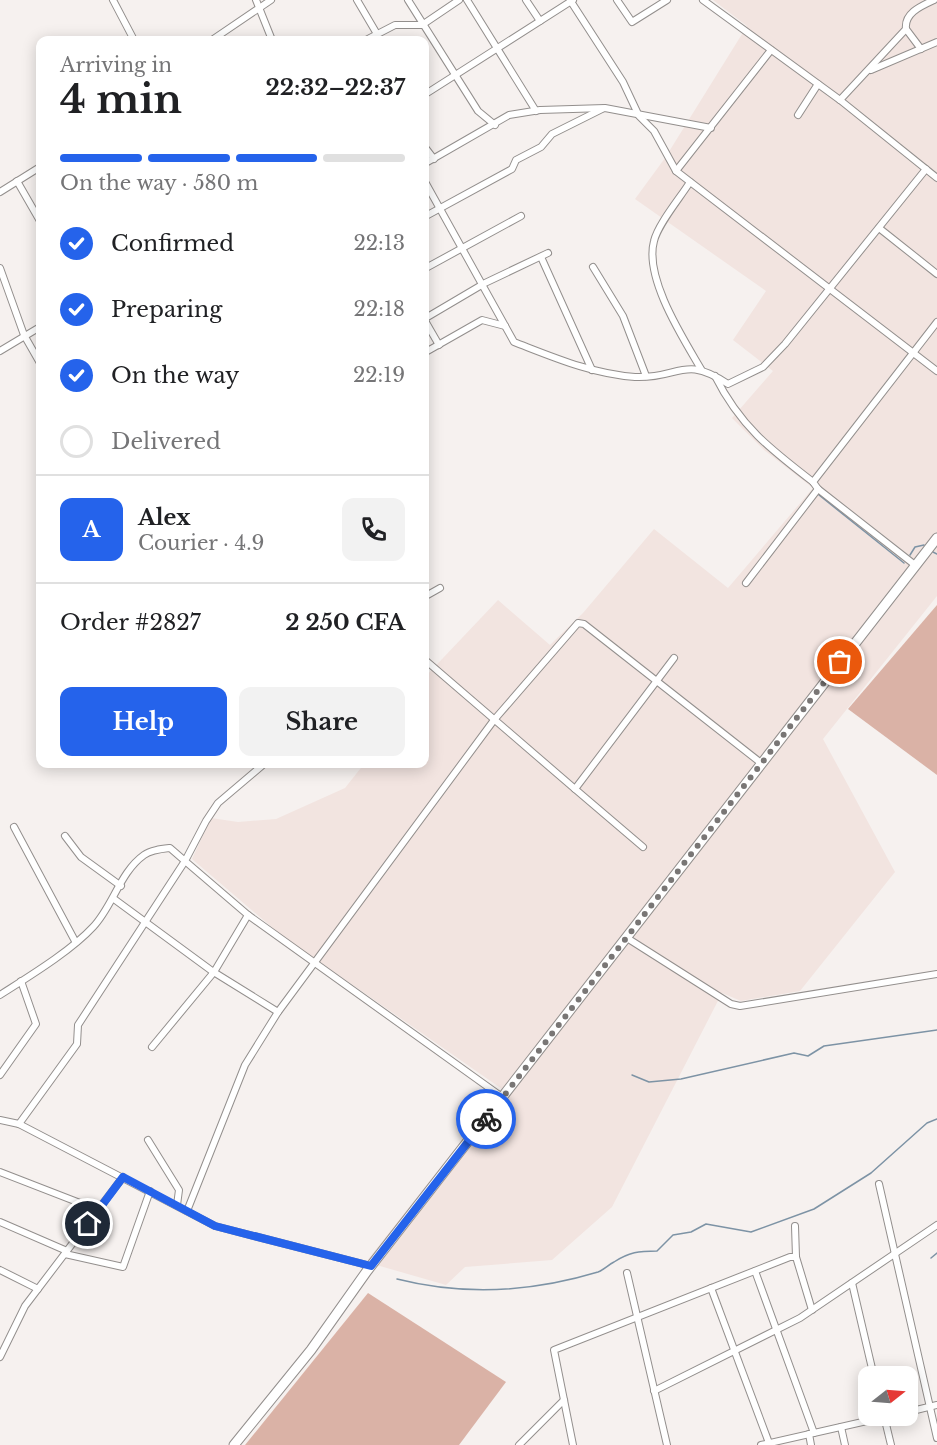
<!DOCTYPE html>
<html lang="en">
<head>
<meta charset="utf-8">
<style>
  body { margin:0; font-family:"Libre Baskerville",serif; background:#f2f2f2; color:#202124; height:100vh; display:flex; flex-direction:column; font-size:22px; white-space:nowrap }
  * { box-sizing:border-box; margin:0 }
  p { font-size:20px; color:#757577 }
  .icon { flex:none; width:33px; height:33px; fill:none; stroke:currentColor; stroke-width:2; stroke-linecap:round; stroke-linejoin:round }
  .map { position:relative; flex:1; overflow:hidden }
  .sheet { position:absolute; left:36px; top:36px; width:393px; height:732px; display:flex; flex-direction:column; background:#fff; border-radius:12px; box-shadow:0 3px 15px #0003 }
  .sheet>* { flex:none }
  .needle { width:39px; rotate:73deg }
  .tools { position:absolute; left:858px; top:1366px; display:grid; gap:12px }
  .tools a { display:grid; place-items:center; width:60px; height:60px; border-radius:12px; background:#fff; box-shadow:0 3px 15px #0003; font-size:30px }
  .pin { position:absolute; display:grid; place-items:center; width:51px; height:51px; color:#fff; margin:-26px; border:3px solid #fff; border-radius:50%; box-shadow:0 2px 6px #0007 }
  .courier { position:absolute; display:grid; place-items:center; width:60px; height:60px; margin:-30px; border:4px solid #2563eb; border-radius:50%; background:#fff; color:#222; box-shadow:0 2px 8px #0007 }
  .headline em { font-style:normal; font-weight:700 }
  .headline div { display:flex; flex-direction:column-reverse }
  .headline { display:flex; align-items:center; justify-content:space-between; height:102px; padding:0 24px }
  h1 { font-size:39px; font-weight:700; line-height:45px }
  .bar { display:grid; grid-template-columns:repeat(4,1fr); gap:9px 6px; align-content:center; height:72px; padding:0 24px }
  .bar i { height:8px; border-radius:4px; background:#e0e0e0 }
  .bar .selected { background:#2563eb }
  .bar p { grid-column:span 4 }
  .line { display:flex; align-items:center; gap:15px; padding:0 24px; border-top:2px solid #e0e0e0 }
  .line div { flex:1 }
  .round { display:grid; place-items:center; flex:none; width:63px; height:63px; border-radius:12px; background:#f2f2f2 }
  ol { padding:0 24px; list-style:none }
  li { display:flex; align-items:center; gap:18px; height:66px }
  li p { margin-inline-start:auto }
  li .icon { padding:6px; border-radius:50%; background:#2563eb; color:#fff; stroke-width:4 }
  li:last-child { color:#757577 }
  li i { width:33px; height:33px; border:3px solid #e0e0e0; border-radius:50% }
  .cta { display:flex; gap:12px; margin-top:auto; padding:12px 24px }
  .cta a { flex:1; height:69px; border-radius:12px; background:#2563eb; color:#fff; font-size:24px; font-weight:700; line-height:69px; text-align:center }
  .cta a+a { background:#f2f2f2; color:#202124 }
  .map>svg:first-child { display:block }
  .built { fill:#f2e4e0 }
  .forest { fill:#dab2a6 }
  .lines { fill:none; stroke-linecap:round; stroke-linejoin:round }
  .stream { stroke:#7d93a5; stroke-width:1.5 }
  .minor-casing { stroke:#938f8d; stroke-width:8 }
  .highway-casing { stroke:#938f8d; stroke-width:11 }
  .minor { stroke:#fff; stroke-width:6 }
  .highway { stroke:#fff; stroke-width:9 }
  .done { stroke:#797675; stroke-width:6; stroke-dasharray:0 10.8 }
  .route { stroke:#2563eb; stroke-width:8 }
</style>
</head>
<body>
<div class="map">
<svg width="937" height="1445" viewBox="0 0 937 1445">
  <rect width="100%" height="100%" fill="#f6f1ef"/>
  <polygon class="built" points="713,0 937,0 937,596 823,739 895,872 800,991 741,1001 722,993 612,1207 552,1260 465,1267 446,1285 366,1262 502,1089 281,935 192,859 211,818 238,822 276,819 345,788 364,764 424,764 425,677 498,600 550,645 583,613 654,529 728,588 813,488 764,450 732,418 773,371 733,340 766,291 635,199 665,158 747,26"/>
  <g class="forest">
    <polygon points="937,605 937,775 848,709"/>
    <polygon points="368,1293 506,1382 459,1445 245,1445"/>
  </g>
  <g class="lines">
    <g class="stream">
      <polyline points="819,495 904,563"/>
      <polyline points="933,552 937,554"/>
      <polyline points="910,555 915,547 924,545"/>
      <polyline points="632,1075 649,1082 681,1079 794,1053 808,1056 824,1046 937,1030"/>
      <polyline points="931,1258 937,1253"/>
      <path d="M397,1279c67,17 135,13 201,-7 6,-2 10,-7 16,-10 15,-10 25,-11 43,-11l16,-16 18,-3 15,-8 45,8 63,-23 57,-36 56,-50 10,-4"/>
    </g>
    <g class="minor-casing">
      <g id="minor">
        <polyline points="113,0 134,40"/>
        <polyline points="256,0 272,40"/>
        <polyline points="357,0 377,34"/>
        <polyline points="408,0 478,111 495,125"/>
        <polyline points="467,0 536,111"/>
        <polyline points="526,0 540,21"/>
        <polyline points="570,0 623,82 639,116 654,131 676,171 937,371"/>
        <polyline points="617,0 632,22 667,0"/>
        <polyline points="703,0 840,100 937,178"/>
        <polyline points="906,29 921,49"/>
        <polyline points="212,40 271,0"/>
        <polyline points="366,40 395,25 422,25 459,0"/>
        <polyline points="871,70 937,42"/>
        <polyline points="424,95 573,0"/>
        <path d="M840,100l66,-71c-2,-16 15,-23 28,-29"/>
        <polyline points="798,115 818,84"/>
        <polyline points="424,146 434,159"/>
        <polyline points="424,164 509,115 540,110 605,108 711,128"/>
        <polyline points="676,171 771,50"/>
        <path d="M424,180l90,162c39,15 78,32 121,35 45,2 48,-23 93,7l35,-17 22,-23 141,-175"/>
        <polyline points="17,181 40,221"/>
        <path d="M690,182c-10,16 -32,42 -36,59 -10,37 29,97 47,128"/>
        <polyline points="0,192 40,167"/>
        <polyline points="424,217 512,169 516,160 541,147 552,134 602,109"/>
        <polyline points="879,228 937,274"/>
        <polyline points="541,257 592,370"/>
        <polyline points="593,267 623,316 646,376"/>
        <polyline points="0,268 24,335 40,363"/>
        <polyline points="424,269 521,216"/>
        <polyline points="424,319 485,283 548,253"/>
        <polyline points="424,319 439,345"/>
        <polyline points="0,351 40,327"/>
        <polyline points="424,353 482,320 505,326"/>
        <path d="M715,376c25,50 55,73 98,106"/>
        <polyline points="915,565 818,489 813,482 937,322"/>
        <polyline points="746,583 818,489"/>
        <polyline points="424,597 440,588"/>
        <polyline points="424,659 575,789 674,658"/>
        <polyline points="264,764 218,803 206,821 185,861 248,915 502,1097"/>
        <polyline points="575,789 643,847"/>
        <polyline points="14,827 75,941"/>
        <polyline points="65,836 81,857 121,886"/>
        <polyline points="114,899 212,971 278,1012"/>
        <polyline points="627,938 731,1004 740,1006 937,974"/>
        <path d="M0,995c28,-18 71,-44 93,-68 20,-21 27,-55 51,-72 7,-5 17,-6 26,-7l15,13 -107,164 -1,19 -58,80"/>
        <polyline points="152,1047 214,972 248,915"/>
        <polyline points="0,1075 36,1024 21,981"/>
        <polyline points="0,1120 19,1124 215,1226 371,1266"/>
        <polyline points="148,1140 179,1190 177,1205"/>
        <polyline points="0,1172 98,1210"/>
        <polyline points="879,1184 937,1438"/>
        <polyline points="187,1211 245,1065 278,1012 494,720 578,623 584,624 761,763"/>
        <polyline points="0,1222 67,1251"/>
        <polyline points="795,1226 796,1257 812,1310"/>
        <polyline points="65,1254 123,1267 150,1191"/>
        <polyline points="0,1270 38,1289"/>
        <polyline points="755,1271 814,1433"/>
        <polyline points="627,1273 667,1445"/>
        <polyline points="852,1283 874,1377"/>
        <polyline points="711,1288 769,1443"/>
        <polyline points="0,1357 25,1306 123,1177"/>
        <polyline points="654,1391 800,1318 937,1225"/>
        <polyline points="908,1412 937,1405"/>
        <polyline points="884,1416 891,1445"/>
        <polyline points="841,1427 845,1445"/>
        <polyline points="809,1434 811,1445"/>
        <polyline points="519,1445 564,1400"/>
        <polyline points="573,1445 554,1350 790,1257 796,1257"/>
        <polyline points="761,1445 889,1416"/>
      </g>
    </g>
    <g class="highway-casing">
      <polyline id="highway" points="234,1445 311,1350 367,1271 937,538"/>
    </g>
    <use href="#minor" class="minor"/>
    <use href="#highway" class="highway"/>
  </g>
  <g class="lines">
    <polyline class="done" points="486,1119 840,662"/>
    <polyline class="route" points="88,1224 123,1177 215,1226 371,1266 486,1119"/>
  </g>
</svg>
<div class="tools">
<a><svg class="needle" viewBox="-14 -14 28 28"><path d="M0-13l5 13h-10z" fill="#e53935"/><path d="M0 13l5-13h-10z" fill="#757577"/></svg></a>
</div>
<div class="pin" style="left:840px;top:662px;background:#ea580c"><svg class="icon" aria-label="bag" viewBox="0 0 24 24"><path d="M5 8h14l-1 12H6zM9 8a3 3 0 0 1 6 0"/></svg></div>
<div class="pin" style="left:88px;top:1224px;background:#1f2937"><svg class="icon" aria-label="home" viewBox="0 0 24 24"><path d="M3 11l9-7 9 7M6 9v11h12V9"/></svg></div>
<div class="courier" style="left:486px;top:1119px"><svg class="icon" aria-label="bike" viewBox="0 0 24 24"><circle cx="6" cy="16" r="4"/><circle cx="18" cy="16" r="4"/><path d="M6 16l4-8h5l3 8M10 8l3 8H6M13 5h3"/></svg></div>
<section class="sheet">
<div class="headline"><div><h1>4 min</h1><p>Arriving in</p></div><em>22:32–22:37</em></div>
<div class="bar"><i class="selected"></i><i class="selected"></i><i class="selected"></i><i></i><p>On the way · 580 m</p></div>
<ol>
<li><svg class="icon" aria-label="check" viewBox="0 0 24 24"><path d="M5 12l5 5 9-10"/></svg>Confirmed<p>22:13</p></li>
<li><svg class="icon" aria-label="check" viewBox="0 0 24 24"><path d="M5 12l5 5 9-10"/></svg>Preparing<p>22:18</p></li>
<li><svg class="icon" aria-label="check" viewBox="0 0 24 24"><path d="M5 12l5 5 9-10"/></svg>On the way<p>22:19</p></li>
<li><i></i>Delivered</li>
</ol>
<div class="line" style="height:108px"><b class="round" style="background:#2563eb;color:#fff">A</b><div><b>Alex</b><p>Courier · 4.9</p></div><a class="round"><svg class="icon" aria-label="phone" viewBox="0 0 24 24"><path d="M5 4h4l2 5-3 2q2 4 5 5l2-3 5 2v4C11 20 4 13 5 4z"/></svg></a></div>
<div class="line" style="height:78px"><div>Order #2827</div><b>2 250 CFA</b></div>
<div class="cta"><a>Help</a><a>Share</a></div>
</section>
</div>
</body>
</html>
